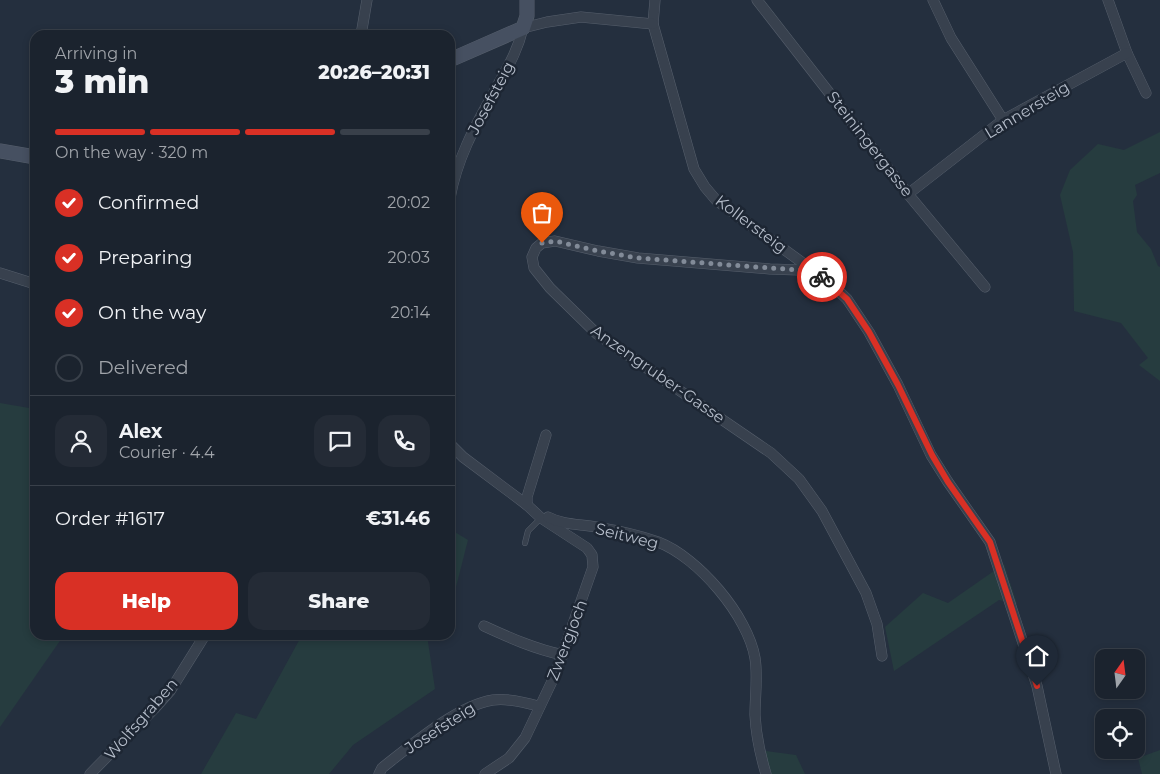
<!DOCTYPE html>
<html lang="en">
<head>
<meta charset="utf-8">
<style>
  body { margin:0; font-family:Montserrat,sans-serif; background:#242b36; color:#f1f3f6; height:100vh; display:flex; flex-direction:column; font-size:19px; white-space:nowrap }
  * { box-sizing:border-box; margin:0 }
  p { font-size:16px; color:#a0a4aa }
  .icon { flex:none; width:28px; height:28px; fill:none; stroke:currentColor; stroke-width:2; stroke-linecap:round; stroke-linejoin:round }
  .map { position:relative; flex:1; overflow:hidden }
  .side { position:absolute; left:30px; top:30px; width:425px; height:610px; display:flex; flex-direction:column; background:#1b232e; border-radius:15px; box-shadow:0 2px 8px #0003,0 0 0 1px #39404a }
  .side>* { flex:none }
  .needle { width:32px; rotate:14deg }
  .controls { position:absolute; left:1095px; top:649px; display:grid; gap:10px }
  .controls a { display:grid; place-items:center; width:50px; height:50px; border-radius:10px; background:#1b232e; box-shadow:0 2px 8px #0003,0 0 0 1px #39404a; font-size:25px }
  .pin { position:absolute; display:grid; place-items:center; width:42px; height:42px; color:#fff; margin:-51px -21px; border-radius:50% 50% 50% 0; rotate:-45deg; box-shadow:0 0 5px #0007 }
  .pin .icon { rotate:45deg }
  .courier { position:absolute; display:grid; place-items:center; width:50px; height:50px; margin:-25px; border:4px solid #d93025; border-radius:50%; background:#fff; color:#222; box-shadow:0 1px 6px #0007 }
  .head em { font-style:normal; font-weight:800 }
  .head div { display:flex; flex-direction:column-reverse }
  .head { display:flex; align-items:center; justify-content:space-between; height:85px; padding:0 25px }
  h1 { font-size:32px; font-weight:800; line-height:38px }
  .bar { display:grid; grid-template-columns:repeat(4,1fr); gap:8px 5px; align-content:center; height:60px; padding:0 25px }
  .bar i { height:6px; border-radius:4px; background:#39404a }
  .bar .current { background:#d93025 }
  .bar p { grid-column:span 4 }
  .line { display:flex; align-items:center; gap:12px; padding:0 25px; border-top:1px solid #39404a }
  .line div { flex:1 }
  .round { display:grid; place-items:center; flex:none; width:52px; height:52px; border-radius:15px; background:#242b36 }
  ol { padding:0 25px; list-style:none }
  li { display:flex; align-items:center; gap:15px; height:55px }
  li p { margin-inline-start:auto }
  li .icon { padding:5px; border-radius:50%; background:#d93025; color:#fff; stroke-width:4 }
  li:last-child { color:#a0a4aa }
  li i { width:28px; height:28px; border:2px solid #39404a; border-radius:50% }
  .primary-button { display:flex; gap:10px; margin-top:auto; padding:10px 25px }
  .primary-button a { flex:1; height:58px; border-radius:15px; background:#d93025; color:#fff; font-size:20px; font-weight:800; line-height:58px; text-align:center }
  .primary-button a+a { background:#242b36; color:#f1f3f6 }
  .map>svg:first-child { display:block }
  .green { fill:#263c3f }
  .lines { fill:none; stroke-linecap:round; stroke-linejoin:round }
  .lane-casing { stroke:#565f6c; stroke-width:6 }
  .street-casing { stroke:#565f6c; stroke-width:11 }
  .secondary-casing { stroke:#565f6c; stroke-width:15 }
  .lane { stroke:#38414e; stroke-width:5 }
  .street { stroke:#38414e; stroke-width:10 }
  .secondary { stroke:#465061; stroke-width:14 }
  .done { stroke:#828b98; stroke-width:5; stroke-dasharray:0 9 }
  .route { stroke:#d93025; stroke-width:6 }
  .labels { text-anchor:middle; dominant-baseline:central; stroke-width:5; stroke-linejoin:round; paint-order:stroke }
  .street-label { font-size:16px; fill:#b4bcc9; stroke:#1d2633 }
</style>
</head>
<body>
<div class="map">
<svg width="1160" height="774" viewBox="0 0 1160 774">
  <rect width="100%" height="100%" fill="#242f3e"/>
  <g class="green">
    <polygon points="1160,132 1160,173 1135,185 1137,195 1133,201 1137,232 1151,249 1158,266 1160,267 1160,381 1139,365 1148,358 1121,323 1074,311 1073,252 1060,195 1070,170 1098,144 1124,150"/>
    <polygon points="0,403 35,409 35,635 64,635 0,727"/>
    <polygon points="450,529 468,540 456,587 450,594"/>
    <polygon points="1004,564 1017,604 999,600 894,671 885,627 923,593 948,603"/>
    <polygon points="302,635 427,635 435,689 353,745 329,774 201,774 236,713 256,719"/>
    <polygon points="758,750 796,755 805,774 766,774"/>
    <polygon points="1160,750 1160,774 1142,774 1138,758"/>
  </g>
  <g class="lines">
    <g class="lane-casing">
      <polyline id="lane" points="525,543 528,531 541,518"/>
    </g>
    <g class="street-casing">
      <g id="street">
        <polyline points="655,0 653,24 694,169 705,187 716,200 829,282 847,299 869,332 898,385 931,455 948,482 990,542 1037,686 1056,774"/>
        <polyline points="757,0 908,194 985,287"/>
        <polyline points="933,0 951,38 1003,120"/>
        <polyline points="1108,0 1127,53 1146,93"/>
        <polyline points="361,35 367,0"/>
        <polyline points="908,194 1003,120 1127,53"/>
        <path d="M450,198c7,-39 24,-70 43,-104 12,-23 24,-40 30,-66l24,-6 34,-5 72,7"/>
        <polyline points="811,268 799,270 770,269 638,258 598,251 555,241 542,243 536,248 532,257 534,268 550,288 597,334 771,453 799,479 822,511 866,593 877,624 882,656"/>
        <polyline points="0,273 35,284"/>
        <polyline points="450,444 463,457 527,505 541,518 587,548 592,555 593,567 555,675 525,738 509,758 485,774"/>
        <polyline points="527,505 527,497 546,435"/>
        <path d="M548,517c15,8 31,7 48,10 18,3 45,9 62,15 40,15 90,74 97,116 3,18 0,38 0,57 1,20 5,39 11,59"/>
        <path d="M484,626c26,12 51,23 79,29"/>
        <polyline points="90,774 154,709 170,691 205,635"/>
        <path d="M379,774l3,-6c28,-22 76,-63 111,-68 15,-2 31,2 45,6"/>
      </g>
    </g>
    <g class="secondary-casing">
      <g id="secondary">
        <polyline points="450,60 523,28 527,16 527,0"/>
        <polyline points="0,151 35,157"/>
      </g>
    </g>
    <use href="#lane" class="lane"/>
    <use href="#street" class="street"/>
    <use href="#secondary" class="secondary"/>
  </g>
  <g class="lines">
    <polyline class="done" points="542,243 555,241 598,251 638,258 770,268 799,270 811,268 822,277"/>
    <polyline class="route" points="822,277 847,299 869,332 898,385 932,455 948,482 990,542 1037,686"/>
  </g>
  <g class="labels">
    <g class="street-label">
      <text transform="translate(491 98) rotate(-62)">Josefsteig</text>
      <text transform="translate(1027 110) rotate(-31)">Lannersteig</text>
      <text transform="translate(870 144) rotate(52)">Steiningergasse</text>
      <text transform="translate(751 224) rotate(37)">Kollersteig</text>
      <text transform="translate(658 374) rotate(35)">Anzengruber-Gasse</text>
      <text transform="translate(627 536) rotate(14)">Seitweg</text>
      <text transform="translate(567 640) rotate(-69)">Zwergjoch</text>
      <text transform="translate(141 719) rotate(-49)">Wolfsgraben</text>
      <text transform="translate(440 728) rotate(-33)">Josefsteig</text>
    </g>
  </g>
</svg>
<div class="controls">
<a><svg class="needle" viewBox="-14 -14 28 28"><path d="M0-13l5 13h-10z" fill="#e53935"/><path d="M0 13l5-13h-10z" fill="#a0a4aa"/></svg></a>
<a><svg class="icon" aria-label="locate" viewBox="0 0 24 24"><circle cx="12" cy="12" r="6"/><path d="M12 2v4M12 18v4M2 12h4M18 12h4"/></svg></a>
</div>
<div class="pin" style="left:542px;top:243px;background:#ea580c"><svg class="icon" aria-label="bag" viewBox="0 0 24 24"><path d="M5 8h14l-1 12H6zM9 8a3 3 0 0 1 6 0"/></svg></div>
<div class="pin" style="left:1037px;top:686px;background:#1f2937"><svg class="icon" aria-label="home" viewBox="0 0 24 24"><path d="M3 11l9-7 9 7M6 9v11h12V9"/></svg></div>
<div class="courier" style="left:822px;top:277px"><svg class="icon" aria-label="bike" viewBox="0 0 24 24"><circle cx="6" cy="16" r="4"/><circle cx="18" cy="16" r="4"/><path d="M6 16l4-8h5l3 8M10 8l3 8H6M13 5h3"/></svg></div>
<section class="side">
<div class="head"><div><h1>3 min</h1><p>Arriving in</p></div><em>20:26–20:31</em></div>
<div class="bar"><i class="current"></i><i class="current"></i><i class="current"></i><i></i><p>On the way · 320 m</p></div>
<ol>
<li><svg class="icon" aria-label="check" viewBox="0 0 24 24"><path d="M5 12l5 5 9-10"/></svg>Confirmed<p>20:02</p></li>
<li><svg class="icon" aria-label="check" viewBox="0 0 24 24"><path d="M5 12l5 5 9-10"/></svg>Preparing<p>20:03</p></li>
<li><svg class="icon" aria-label="check" viewBox="0 0 24 24"><path d="M5 12l5 5 9-10"/></svg>On the way<p>20:14</p></li>
<li><i></i>Delivered</li>
</ol>
<div class="line" style="height:90px"><a class="round"><svg class="icon" aria-label="person" viewBox="0 0 24 24"><circle cx="12" cy="8" r="4"/><path d="M4 21q1-7 8-7t8 7"/></svg></a><div><b>Alex</b><p>Courier · 4.4</p></div><a class="round"><svg class="icon" aria-label="chat" viewBox="0 0 24 24"><path d="M4 5h16v11H9l-5 4z"/></svg></a><a class="round"><svg class="icon" aria-label="phone" viewBox="0 0 24 24"><path d="M5 4h4l2 5-3 2q2 4 5 5l2-3 5 2v4C11 20 4 13 5 4z"/></svg></a></div>
<div class="line" style="height:65px"><div>Order #1617</div><b>€31.46</b></div>
<div class="primary-button"><a>Help</a><a>Share</a></div>
</section>
</div>
</body>
</html>
